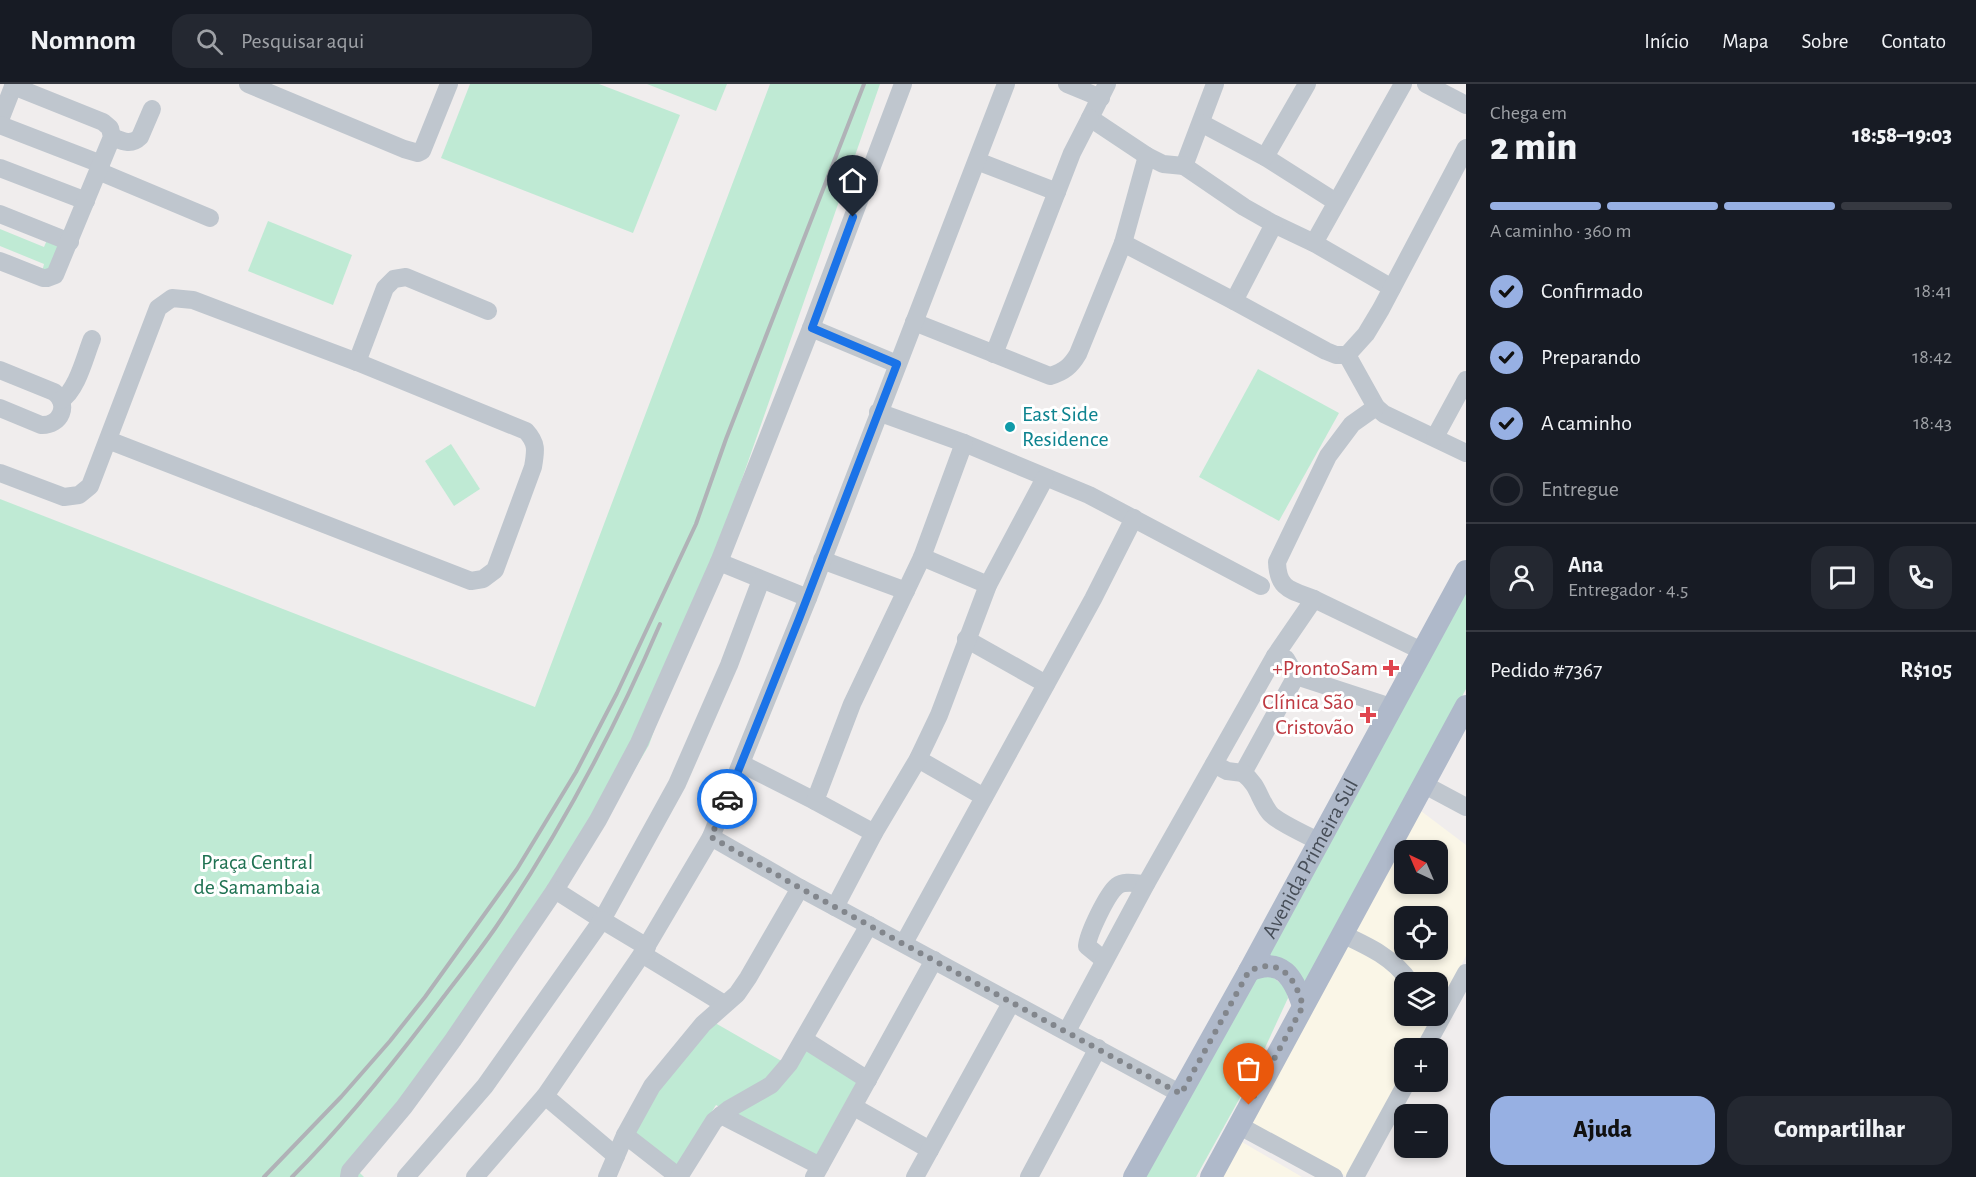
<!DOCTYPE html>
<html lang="pt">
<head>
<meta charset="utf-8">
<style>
  body { margin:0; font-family:"Alegreya Sans",sans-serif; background:#242831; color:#f1f3f6; height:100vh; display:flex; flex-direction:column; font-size:22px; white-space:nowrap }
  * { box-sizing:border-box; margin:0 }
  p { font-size:20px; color:#9ea1a6 }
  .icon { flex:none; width:33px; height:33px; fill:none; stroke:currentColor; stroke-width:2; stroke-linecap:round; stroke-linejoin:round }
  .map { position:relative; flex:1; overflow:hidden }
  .side { display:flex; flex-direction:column; background:#171b24; width:510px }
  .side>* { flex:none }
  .needle { width:39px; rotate:316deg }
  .buttons { position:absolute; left:1394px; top:756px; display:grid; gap:12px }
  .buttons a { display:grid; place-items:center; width:54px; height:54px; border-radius:12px; background:#171b24; box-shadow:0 3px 9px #0003; font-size:30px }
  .pin { position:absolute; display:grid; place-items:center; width:51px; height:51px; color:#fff; margin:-62px -26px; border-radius:50% 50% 50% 0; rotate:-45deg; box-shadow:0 0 6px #0007 }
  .pin .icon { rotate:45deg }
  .courier { position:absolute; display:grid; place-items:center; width:60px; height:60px; margin:-30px; border:4px solid #1a73e8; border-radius:50%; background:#fff; color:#222; box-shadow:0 2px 8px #0007 }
  .head em { font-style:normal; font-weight:800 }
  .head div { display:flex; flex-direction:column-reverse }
  .head { display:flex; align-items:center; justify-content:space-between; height:102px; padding:0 24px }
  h1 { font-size:39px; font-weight:800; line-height:45px }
  .bar { display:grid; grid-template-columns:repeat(4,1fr); gap:9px 6px; align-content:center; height:72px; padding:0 24px }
  .bar i { height:8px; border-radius:4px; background:#363941 }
  .bar .on { background:#97b0e3 }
  .bar p { grid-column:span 4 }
  .line { display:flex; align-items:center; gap:15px; padding:0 24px; border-top:2px solid #363941 }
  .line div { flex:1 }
  .round { display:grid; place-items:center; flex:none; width:63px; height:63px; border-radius:18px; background:#242831 }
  ol { padding:0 24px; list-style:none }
  li { display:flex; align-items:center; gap:18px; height:66px }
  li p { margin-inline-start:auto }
  li .icon { padding:6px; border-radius:50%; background:#97b0e3; color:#111; stroke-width:4 }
  li:last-child { color:#9ea1a6 }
  li i { width:33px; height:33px; border:3px solid #363941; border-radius:50% }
  .primary-button { display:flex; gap:12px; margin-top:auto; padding:12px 24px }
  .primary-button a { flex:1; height:69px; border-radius:18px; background:#97b0e3; color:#111; font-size:24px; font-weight:800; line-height:69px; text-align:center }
  .primary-button a+a { background:#242831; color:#f1f3f6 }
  header { display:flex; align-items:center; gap:36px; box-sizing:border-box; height:84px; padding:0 30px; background:#171b24; border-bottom:2px solid #363941 }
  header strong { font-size:28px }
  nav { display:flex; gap:33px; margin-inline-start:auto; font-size:21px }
  .search { width:420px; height:54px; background:#242831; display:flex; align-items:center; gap:15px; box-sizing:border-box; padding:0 21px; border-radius:18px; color:#9ea1a6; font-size:22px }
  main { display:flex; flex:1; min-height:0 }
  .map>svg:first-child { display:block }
  .commercial { fill:#faf6e7; fill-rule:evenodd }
  .green { fill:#bfead4 }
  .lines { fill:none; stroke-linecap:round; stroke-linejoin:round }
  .minor { stroke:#bfc6ce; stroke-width:18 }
  .major { stroke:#afb9ca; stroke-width:22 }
  .rail { stroke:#b0b2b7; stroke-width:4 }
  .done { stroke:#82868c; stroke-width:6; stroke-dasharray:0 10.8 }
  .route { stroke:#1a73e8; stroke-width:8 }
  .culture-dot { fill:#0f9aa8; stroke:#fff; stroke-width:2 }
  .health-dot { fill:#e0444e; stroke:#fff; stroke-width:2 }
  .labels { text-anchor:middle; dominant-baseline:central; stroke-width:6; stroke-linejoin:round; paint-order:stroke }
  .culture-label { font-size:22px; fill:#0d838f; stroke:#fff; text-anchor:start }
  .health-label { font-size:22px; fill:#be3a42; stroke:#fff; text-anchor:end }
  .street-label { font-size:22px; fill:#474e58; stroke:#fff }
  .park-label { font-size:22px; fill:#1f7252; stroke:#fff }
</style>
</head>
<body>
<header>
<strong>Nomnom</strong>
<div class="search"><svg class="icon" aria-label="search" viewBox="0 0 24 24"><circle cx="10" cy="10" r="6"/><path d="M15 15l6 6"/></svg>Pesquisar aqui</div>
<nav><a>Início</a><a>Mapa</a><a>Sobre</a><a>Contato</a></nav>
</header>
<main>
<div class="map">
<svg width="1466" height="1093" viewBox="0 0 1466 1093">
  <rect width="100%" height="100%" fill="#f0eded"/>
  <g class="commercial">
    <path d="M1421,727l45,34v111l-29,55v-29h-33v34h30l-17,32h-13v25l-55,104h-2l-97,-55zM1404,766h33v34h-33zM1404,832h33v34h-33z"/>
    <polygon points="1242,1058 1302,1093 1222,1093"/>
  </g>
  <g class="green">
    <polygon points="470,0 599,0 680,31 633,149 441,74"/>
    <polygon points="647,0 727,0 716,27"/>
    <polygon points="770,0 880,0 649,661 558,816 358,1087 364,1093 0,1093 0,415 535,623"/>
    <polygon points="268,137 352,171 333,221 248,187"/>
    <polygon points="0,145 44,163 47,156 61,164 56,181 42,188 44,180 0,162"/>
    <polygon points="1258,285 1339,329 1279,437 1199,393"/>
    <polygon points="451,360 480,405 454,422 425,377"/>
    <polygon points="1466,501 1466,605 1303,906 1268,873"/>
    <polygon points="1268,889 1285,903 1288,914 1252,992 1196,1093 1142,1093 1255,894"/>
    <polygon points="703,932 785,979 801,957 861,993 814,1075 716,1021 676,1085 625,1040"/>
  </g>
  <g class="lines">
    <g class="minor">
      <polyline points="248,0 404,65 418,69 422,67 449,0"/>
      <polyline points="1067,0 1101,14"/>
      <polyline points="1107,0 1090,34 1147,72"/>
      <polyline points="1215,0 1184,82 1244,123 1274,140 1314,159 1392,204"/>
      <polyline points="1426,0 1466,21"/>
      <polyline points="0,36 14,0"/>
      <polyline points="1201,39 1265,73 1336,118"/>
      <polyline points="0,41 101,80"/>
      <path d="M112,53c10,4 19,9 28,0l12,-28"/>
      <polyline points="1265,73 1307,0"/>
      <polyline points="977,77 1057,108"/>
      <polyline points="0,84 86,117"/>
      <polyline points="98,87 210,134"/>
      <polyline points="0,130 70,158"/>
      <polyline points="1123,159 1147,72 1163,80 1184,82"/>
      <polyline points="1314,159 1403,0"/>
      <polyline points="0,177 43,194 47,194 55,191 112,53 110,44 103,38 13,2"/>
      <polyline points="1234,217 1274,140"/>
      <path d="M914,238l136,54c14,-4 21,-10 28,-22l45,-111 111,58 92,50 10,4h11l19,-21 15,-25 85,-161"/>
      <polyline points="811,244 897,280"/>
      <polyline points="994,270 1072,69 1090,34"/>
      <polyline points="1347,271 1376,323 1384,330 1466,369"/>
      <polyline points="357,278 385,204 394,195 406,193 488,227"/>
      <path d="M0,286l54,22c16,12 7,34 -13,33l-41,-17"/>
      <path d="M61,316c16,-9 24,-44 31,-61"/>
      <polyline points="878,328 964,359 1089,411 1261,502"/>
      <polyline points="1435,353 1466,296"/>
      <path d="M0,389l64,24 15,-2 11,-9 68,-178 14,-10 21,2 164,62 169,69c11,12 10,19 7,36l-38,103 -12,9 -12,2 -363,-141"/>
      <polyline points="922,473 988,501"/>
      <polyline points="822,476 906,507"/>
      <polyline points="719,478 808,514"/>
      <polyline points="1314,515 1422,567"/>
      <polyline points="966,555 1046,600"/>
      <polyline points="1296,592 1391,623"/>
      <polyline points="918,675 984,713"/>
      <polyline points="742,680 815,717"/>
      <polyline points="1214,680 1227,687 1243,689 1296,592 1286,575 1275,572"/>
      <path d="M1243,689c16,13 15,24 26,39 5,8 39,24 49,29"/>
      <polyline points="1423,700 1466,723"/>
      <polyline points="874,749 815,717 852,620 922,473 964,359"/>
      <polyline points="711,753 800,804 1181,1010"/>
      <polyline points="555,806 598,736 639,659 719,478 811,244 903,0"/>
      <polyline points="835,823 874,749 918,675 939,631 988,501 1045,394"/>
      <path d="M1342,850c26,12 52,24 68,48"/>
      <polyline points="904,859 1093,515 1134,434"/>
      <polyline points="642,870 724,920"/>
      <path d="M1104,876l-17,-14c1,-12 20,-52 30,-60 8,-6 20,-2 29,-2"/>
      <path d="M1067,947l79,-147 129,-228 39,-57c-23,-9 -36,-9 -37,-37l51,-106 24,-32 24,-17"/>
      <polyline points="805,956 868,996"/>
      <polyline points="1425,964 1466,889"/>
      <polyline points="545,1012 616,1072"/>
      <polyline points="854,1023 930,1066"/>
      <polyline points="721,1031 820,1082"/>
      <polyline points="1238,1041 1334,1093"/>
      <polyline points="625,1051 679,1093"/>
      <polyline points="349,1093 350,1087 404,1023 453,956 555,806 602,836 677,700 729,581 761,496"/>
      <polyline points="406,1093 485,1002 602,836 647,863"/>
      <polyline points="475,1093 545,1012 642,870 711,753 808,514 1006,0"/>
      <polyline points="607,1093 625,1051 652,1002 703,940 737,910 748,894 800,804"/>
      <polyline points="679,1093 714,1037 729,1025 771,1001 789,980 869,841"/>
      <polyline points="814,1093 934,876"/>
      <polyline points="915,1093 1011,919"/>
      <polyline points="1029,1093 1098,964"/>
      <polyline points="1355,1093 1407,998"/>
    </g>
    <g class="major">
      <path d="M1249,887c33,-15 45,7 54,35"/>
      <path id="s1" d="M1134,1093l115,-206 217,-400"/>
      <polyline points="1211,1093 1466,622"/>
    </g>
    <g class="rail">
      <polyline points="264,1093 341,1013 390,957 425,913 517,785 576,688 617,609 696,440 726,355 864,0"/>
      <path d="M292,1093c54,-54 101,-113 147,-174 19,-25 39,-50 57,-76 64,-95 119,-198 164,-303"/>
    </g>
  </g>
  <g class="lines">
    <path class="done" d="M727,715l-16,38 89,51 381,206 68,-123c33,-15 46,8 54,35l-54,99"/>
    <polyline class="route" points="727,715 799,535 897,280 812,244 853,133"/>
  </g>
  <circle class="culture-dot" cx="1010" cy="343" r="6"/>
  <g class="health-dot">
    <path d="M1388 575h6v6h6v6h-6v6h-6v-6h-6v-6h6z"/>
    <path d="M1365 622h6v6h6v6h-6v6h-6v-6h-6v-6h6z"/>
  </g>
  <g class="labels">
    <g class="culture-label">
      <text x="1022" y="330">East Side<tspan x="1022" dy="25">Residence</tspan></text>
    </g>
    <g class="health-label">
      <text x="1378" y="584">+ProntoSam</text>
      <text x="1354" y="618">Clínica São<tspan x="1354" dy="25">Cristovão</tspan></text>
    </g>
    <g class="street-label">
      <text stroke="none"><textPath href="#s1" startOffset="364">Avenida Primeira Sul</textPath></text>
    </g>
    <g class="park-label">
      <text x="257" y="778">Praça Central<tspan x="257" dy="25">de Samambaia</tspan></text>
    </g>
  </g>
</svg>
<div class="buttons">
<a><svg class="needle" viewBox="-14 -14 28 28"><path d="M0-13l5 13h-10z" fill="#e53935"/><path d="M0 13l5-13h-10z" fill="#9ea1a6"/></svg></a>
<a><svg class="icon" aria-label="locate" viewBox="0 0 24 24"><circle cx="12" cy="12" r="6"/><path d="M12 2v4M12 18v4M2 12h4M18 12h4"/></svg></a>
<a><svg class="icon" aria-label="layers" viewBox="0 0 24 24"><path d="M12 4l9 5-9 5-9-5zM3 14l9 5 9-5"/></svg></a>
<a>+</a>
<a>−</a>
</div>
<div class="pin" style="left:1249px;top:1021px;background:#ea580c"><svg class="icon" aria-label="bag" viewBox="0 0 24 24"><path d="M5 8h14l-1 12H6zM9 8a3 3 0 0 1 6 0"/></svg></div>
<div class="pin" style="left:853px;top:133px;background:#1f2937"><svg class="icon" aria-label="home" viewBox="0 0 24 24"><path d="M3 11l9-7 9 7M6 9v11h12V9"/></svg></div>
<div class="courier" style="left:727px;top:715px"><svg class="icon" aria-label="car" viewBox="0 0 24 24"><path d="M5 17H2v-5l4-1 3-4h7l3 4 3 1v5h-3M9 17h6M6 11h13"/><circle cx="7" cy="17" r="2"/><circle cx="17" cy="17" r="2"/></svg></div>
</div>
<section class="side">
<div class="head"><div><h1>2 min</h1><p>Chega em</p></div><em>18:58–19:03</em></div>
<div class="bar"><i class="on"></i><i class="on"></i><i class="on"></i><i></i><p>A caminho · 360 m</p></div>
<ol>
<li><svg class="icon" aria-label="check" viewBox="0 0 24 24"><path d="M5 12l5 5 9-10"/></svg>Confirmado<p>18:41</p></li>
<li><svg class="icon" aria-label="check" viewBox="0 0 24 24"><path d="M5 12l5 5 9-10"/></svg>Preparando<p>18:42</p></li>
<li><svg class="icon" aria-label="check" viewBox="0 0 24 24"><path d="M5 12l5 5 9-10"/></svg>A caminho<p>18:43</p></li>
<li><i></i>Entregue</li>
</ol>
<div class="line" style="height:108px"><a class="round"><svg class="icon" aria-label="person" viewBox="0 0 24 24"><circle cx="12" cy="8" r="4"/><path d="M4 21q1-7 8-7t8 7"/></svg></a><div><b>Ana</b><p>Entregador · 4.5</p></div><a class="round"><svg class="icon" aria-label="chat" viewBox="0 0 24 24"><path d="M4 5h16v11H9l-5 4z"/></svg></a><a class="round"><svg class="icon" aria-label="phone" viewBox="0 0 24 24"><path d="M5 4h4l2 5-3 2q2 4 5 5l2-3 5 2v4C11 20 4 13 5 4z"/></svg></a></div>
<div class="line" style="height:78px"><div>Pedido #7367</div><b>R$105</b></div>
<div class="primary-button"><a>Ajuda</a><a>Compartilhar</a></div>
</section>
</main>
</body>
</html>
